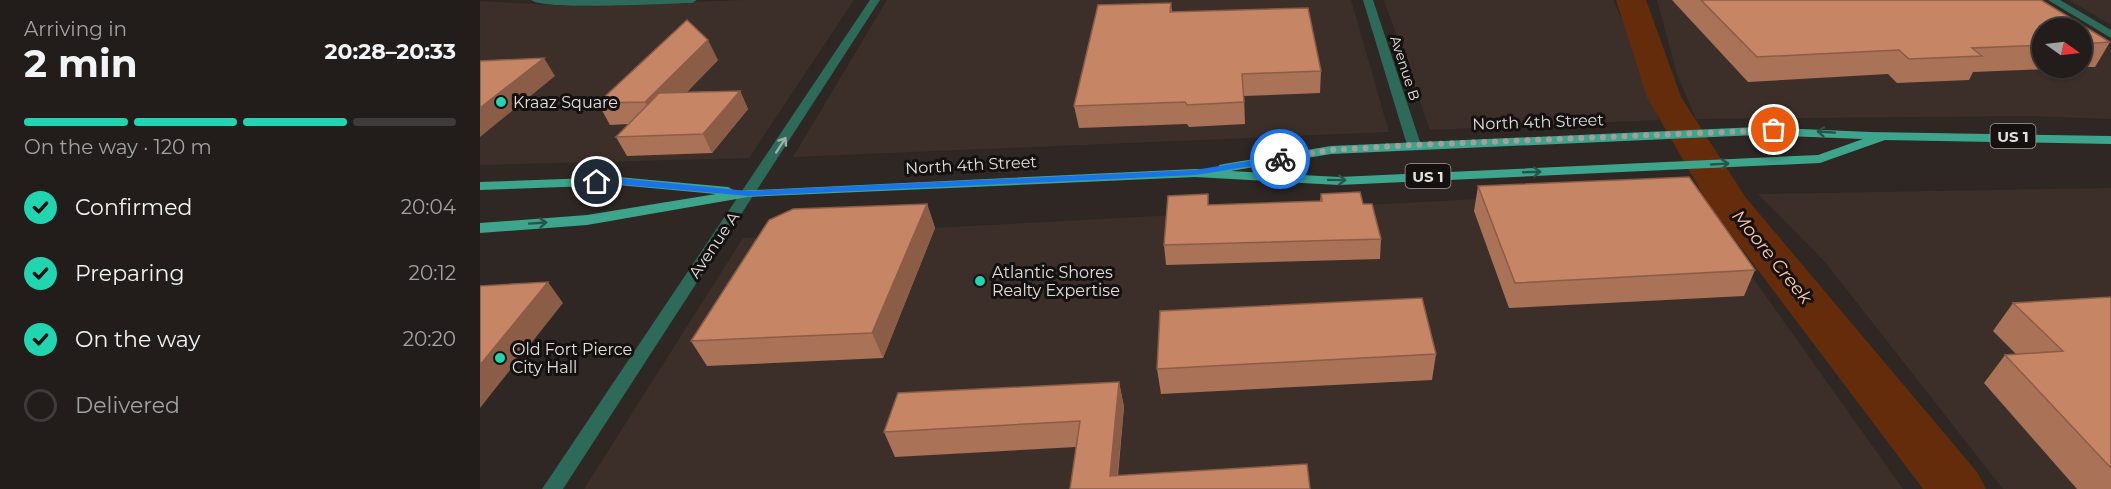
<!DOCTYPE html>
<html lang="en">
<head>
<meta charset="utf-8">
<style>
  body { margin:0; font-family:Montserrat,sans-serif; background:#2a2624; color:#f1f3f6; height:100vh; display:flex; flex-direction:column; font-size:22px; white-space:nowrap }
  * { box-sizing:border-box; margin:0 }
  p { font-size:20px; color:#a2a2a3 }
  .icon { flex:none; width:33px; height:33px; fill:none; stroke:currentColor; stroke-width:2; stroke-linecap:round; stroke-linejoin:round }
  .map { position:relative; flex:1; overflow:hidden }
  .sheet { display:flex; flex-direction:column; background:#221d1b; width:480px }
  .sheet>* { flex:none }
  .needle { width:39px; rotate:104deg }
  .buttons { position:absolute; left:1552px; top:18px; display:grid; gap:12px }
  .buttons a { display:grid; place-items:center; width:60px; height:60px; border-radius:50%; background:#221d1b; box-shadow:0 2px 4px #0004,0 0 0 2px #3f3b3a; font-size:30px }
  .pin { position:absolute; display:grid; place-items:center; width:51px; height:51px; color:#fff; margin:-26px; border:3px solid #fff; border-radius:50%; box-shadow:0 2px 6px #0007 }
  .courier { position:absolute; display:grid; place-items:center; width:60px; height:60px; margin:-30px; border:4px solid #1a73e8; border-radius:50%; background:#fff; color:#222; box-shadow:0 2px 8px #0007 }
  .overview em { font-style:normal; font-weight:700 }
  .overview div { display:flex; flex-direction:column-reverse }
  .overview { display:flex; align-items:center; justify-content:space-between; height:102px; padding:0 24px }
  h1 { font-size:39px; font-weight:700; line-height:45px }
  .bar { display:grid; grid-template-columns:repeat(4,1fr); gap:9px 6px; align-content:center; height:72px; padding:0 24px }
  .bar i { height:8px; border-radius:4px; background:#3f3b3a }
  .bar .active { background:#20d5b0 }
  .bar p { grid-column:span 4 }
  ol { padding:0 24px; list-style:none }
  li { display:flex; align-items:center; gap:18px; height:66px }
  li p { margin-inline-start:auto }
  li .icon { padding:6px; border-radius:50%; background:#20d5b0; color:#111; stroke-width:4 }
  li:last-child { color:#a2a2a3 }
  li i { width:33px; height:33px; border:3px solid #3f3b3a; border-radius:50% }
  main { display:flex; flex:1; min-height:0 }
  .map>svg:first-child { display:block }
  .built { fill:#3c2f2a; fill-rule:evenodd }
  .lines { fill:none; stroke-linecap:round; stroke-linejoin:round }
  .canal { fill:#652c0c; fill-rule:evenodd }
  .minor { fill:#2d6a5a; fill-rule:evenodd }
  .tertiary { fill:#2d6a5a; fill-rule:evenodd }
  .primary { fill:#3da58c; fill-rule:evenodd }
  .wall { fill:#aa7257 }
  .shaded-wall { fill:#8b5d47 }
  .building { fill:#c68565; stroke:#8b5d47; stroke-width:1.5 }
  .oneway { stroke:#265448 }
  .oneway2 { stroke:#9bb0a9 }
  .route { fill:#1a73e8 }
  .done { stroke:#a49f9c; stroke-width:6; stroke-dasharray:0 10.8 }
  .poi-dot { fill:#20d5b0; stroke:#141110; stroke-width:2 }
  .labels { text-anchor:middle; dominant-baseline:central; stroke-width:6; stroke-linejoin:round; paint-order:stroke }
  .far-street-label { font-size:14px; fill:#e4dfdd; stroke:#141110 }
  .shield { fill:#141110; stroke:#a6a1a0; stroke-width:1.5 }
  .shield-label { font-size:15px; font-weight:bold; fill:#e4dfdd }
  .poi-label { font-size:16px; fill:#e4dfdd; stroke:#141110; text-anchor:start }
  .street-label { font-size:16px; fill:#e4dfdd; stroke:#141110 }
  .water-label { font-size:18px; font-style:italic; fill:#ffc7ad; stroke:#141110 }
</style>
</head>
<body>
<main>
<section class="sheet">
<div class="overview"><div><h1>2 min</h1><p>Arriving in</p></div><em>20:28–20:33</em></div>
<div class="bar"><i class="active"></i><i class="active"></i><i class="active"></i><i></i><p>On the way · 120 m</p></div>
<ol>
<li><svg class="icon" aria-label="check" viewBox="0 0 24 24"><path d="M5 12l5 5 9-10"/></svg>Confirmed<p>20:04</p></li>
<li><svg class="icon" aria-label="check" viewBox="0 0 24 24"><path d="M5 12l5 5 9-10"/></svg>Preparing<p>20:12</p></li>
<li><svg class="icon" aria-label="check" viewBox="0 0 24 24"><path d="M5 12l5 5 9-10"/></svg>On the way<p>20:20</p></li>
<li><i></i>Delivered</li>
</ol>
</section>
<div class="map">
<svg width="1631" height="489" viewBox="0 0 1631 489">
  <rect width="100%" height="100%" fill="#2e2724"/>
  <g class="built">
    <polygon points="264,0 374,0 269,158 0,165 0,1 90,6"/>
    <polygon points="407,0 871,0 909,132 313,157"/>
    <polygon points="904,0 1133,0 1155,47 1179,120 950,130"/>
    <path d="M1177,0h379l75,46v73l-82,-3 -333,3 -19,-45zM1563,28h39v40h-39z"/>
    <polygon points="1589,0 1631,0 1631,25"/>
    <polygon points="1631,188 1631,489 1523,489 1345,262 1278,194"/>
    <polygon points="1017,198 1226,212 1423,489 104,489 263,238"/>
  </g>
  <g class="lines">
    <polygon class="canal" points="1136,0 1166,0 1201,97 1266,198 1497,472 1506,489 1443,489 1229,205 1167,97"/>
    <g class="minor">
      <path d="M51,0h166l-5,3c-26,0 -147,8 -161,-3z"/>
      <polygon points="883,0 893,0 941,145 939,148 934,149 927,145"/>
    </g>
    <g class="tertiary">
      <polygon points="390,0 400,0 83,489 62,489"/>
      <polygon points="1568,0 1580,0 1631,30 1631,38"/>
    </g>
    <path class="primary" d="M1277,127l113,5 241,4v8l-226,-4 -65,23 -481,22 -144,-8 -447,20 -161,28 -107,8v-10l107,-8 129,-21 -98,-9 -138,5v-8l138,-5 110,10 7,4 460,-22 24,1v-5l5,-1 107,-18zM1277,135l106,4 -45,16 -479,22 -108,-6 100,-17z"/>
  </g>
  <g class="wall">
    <polygon points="1192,0 1561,0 1630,42 1615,67 1602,67 1602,28 1563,28 1563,68 1593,68 1493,72 1489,80 1417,83 1408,74 1268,82"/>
    <polygon points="691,3 692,12 841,71 840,93 764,96 765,124 709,127 707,124 599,128 594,106"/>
    <polygon points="238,60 207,92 260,91 268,109 232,153 147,156 136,137 149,124 130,125 118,103"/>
    <polygon points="998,186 1275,270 1264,296 1029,308 994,211"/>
    <polygon points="841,194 883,204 901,239 900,259 686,265 684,245 729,205 840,201"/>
    <polygon points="447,204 455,228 403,358 227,366 211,341"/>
    <polygon points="1631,297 1631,489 1597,489 1504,383 1525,355 1536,354 1513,331 1533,303"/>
    <polygon points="956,354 952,380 681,394 677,369"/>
    <polygon points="639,382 644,407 638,476 590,489 596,447 415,457 404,432"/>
  </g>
  <g class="shaded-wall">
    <polygon points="228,40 238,60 176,123 165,102"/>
    <polygon points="64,58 75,76 0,137 0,108"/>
    <polygon points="260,91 268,109 232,153 223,134"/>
    <polygon points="447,204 455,228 403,358 392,333"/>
    <polygon points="68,282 83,303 0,408 0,365"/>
    <polygon points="639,382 644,407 636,489 630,476"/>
  </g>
  <g class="building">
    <polygon points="1221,0 1561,0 1630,42 1602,44 1602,28 1563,28 1563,45 1492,48 1502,56 1429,59 1419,50 1277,57"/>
    <polygon points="691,3 690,12 828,8 841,71 762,74 764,102 707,105 705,102 594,106 618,5"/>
    <polygon points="207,20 228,40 165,102 118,103"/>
    <polygon points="64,58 0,108 0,61"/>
    <polygon points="260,91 223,134 136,137 179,93"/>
    <polygon points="1209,177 1275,270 1035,283 998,186"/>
    <polygon points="880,192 883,204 892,204 901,239 684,245 688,196 728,194 728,205 842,201 841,194"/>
    <polygon points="447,204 392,333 211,341 289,220 313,209"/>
    <polygon points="68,282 0,365 0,286"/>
    <polygon points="1631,297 1631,468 1525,355 1583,351 1533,303"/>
    <polygon points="942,298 956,354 677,369 680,311"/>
    <polygon points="639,382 630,476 827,464 830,489 590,489 600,421 404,432 418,393"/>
  </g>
  <defs><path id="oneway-shaft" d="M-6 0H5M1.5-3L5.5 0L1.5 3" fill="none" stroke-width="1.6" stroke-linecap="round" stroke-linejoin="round" transform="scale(1.5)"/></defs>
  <g class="oneway">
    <use href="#oneway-shaft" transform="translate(1346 132) rotate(-176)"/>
    <use href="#oneway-shaft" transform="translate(1240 164) rotate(-3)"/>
    <use href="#oneway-shaft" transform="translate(1052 172) rotate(-2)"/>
    <use href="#oneway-shaft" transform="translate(857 180) rotate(1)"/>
    <use href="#oneway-shaft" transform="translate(58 223) rotate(-4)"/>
  </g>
  <use class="oneway2" href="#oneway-shaft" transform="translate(301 145) rotate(-57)"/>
  <polygon class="route" points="800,156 804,159 803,161 715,175 268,196 138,184 117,184 113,182 117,179 138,178 268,191 715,170"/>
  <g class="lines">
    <polyline class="done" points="800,159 851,150 934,145 1294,130"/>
  </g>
  <g class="poi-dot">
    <circle cx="21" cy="102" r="6"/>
    <circle cx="500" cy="281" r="6"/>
    <circle cx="20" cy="358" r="6"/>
  </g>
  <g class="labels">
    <g class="far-street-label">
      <text transform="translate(925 68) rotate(72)">Avenue B</text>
    </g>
    <g class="shield">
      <rect x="1510.5" y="124" width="45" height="24" rx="4.5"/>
      <rect x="925.5" y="164" width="45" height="24" rx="4.5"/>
    </g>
    <g class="shield-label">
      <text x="1533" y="136">US 1</text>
      <text x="948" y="176">US 1</text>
    </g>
    <g class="poi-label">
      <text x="33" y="102">Kraaz Square</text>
      <text x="512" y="272">Atlantic Shores<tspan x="512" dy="18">Realty Expertise</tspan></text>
      <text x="32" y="349">Old Fort Pierce<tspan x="32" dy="18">City Hall</tspan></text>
    </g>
    <g class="street-label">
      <text transform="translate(1058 122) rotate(-2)">North 4th Street</text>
      <text transform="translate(491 165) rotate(-3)">North 4th Street</text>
      <text transform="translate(234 245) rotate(-56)">Avenue A</text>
    </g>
    <g class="water-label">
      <text transform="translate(1292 257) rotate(51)">Moore Creek</text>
    </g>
  </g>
</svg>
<div class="buttons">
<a><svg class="needle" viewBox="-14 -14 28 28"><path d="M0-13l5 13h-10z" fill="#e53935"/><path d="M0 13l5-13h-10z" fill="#a2a2a3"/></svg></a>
</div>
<div class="pin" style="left:1294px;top:130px;background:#ea580c"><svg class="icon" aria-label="bag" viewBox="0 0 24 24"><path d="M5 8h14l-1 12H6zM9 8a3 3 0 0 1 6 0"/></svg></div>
<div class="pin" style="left:117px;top:182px;background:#1f2937"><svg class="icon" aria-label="home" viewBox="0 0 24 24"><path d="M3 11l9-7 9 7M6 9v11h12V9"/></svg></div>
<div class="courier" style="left:800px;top:159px"><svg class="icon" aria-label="bike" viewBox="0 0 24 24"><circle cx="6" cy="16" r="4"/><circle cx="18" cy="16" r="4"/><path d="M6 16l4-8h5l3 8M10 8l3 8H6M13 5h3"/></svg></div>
</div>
</main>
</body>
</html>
